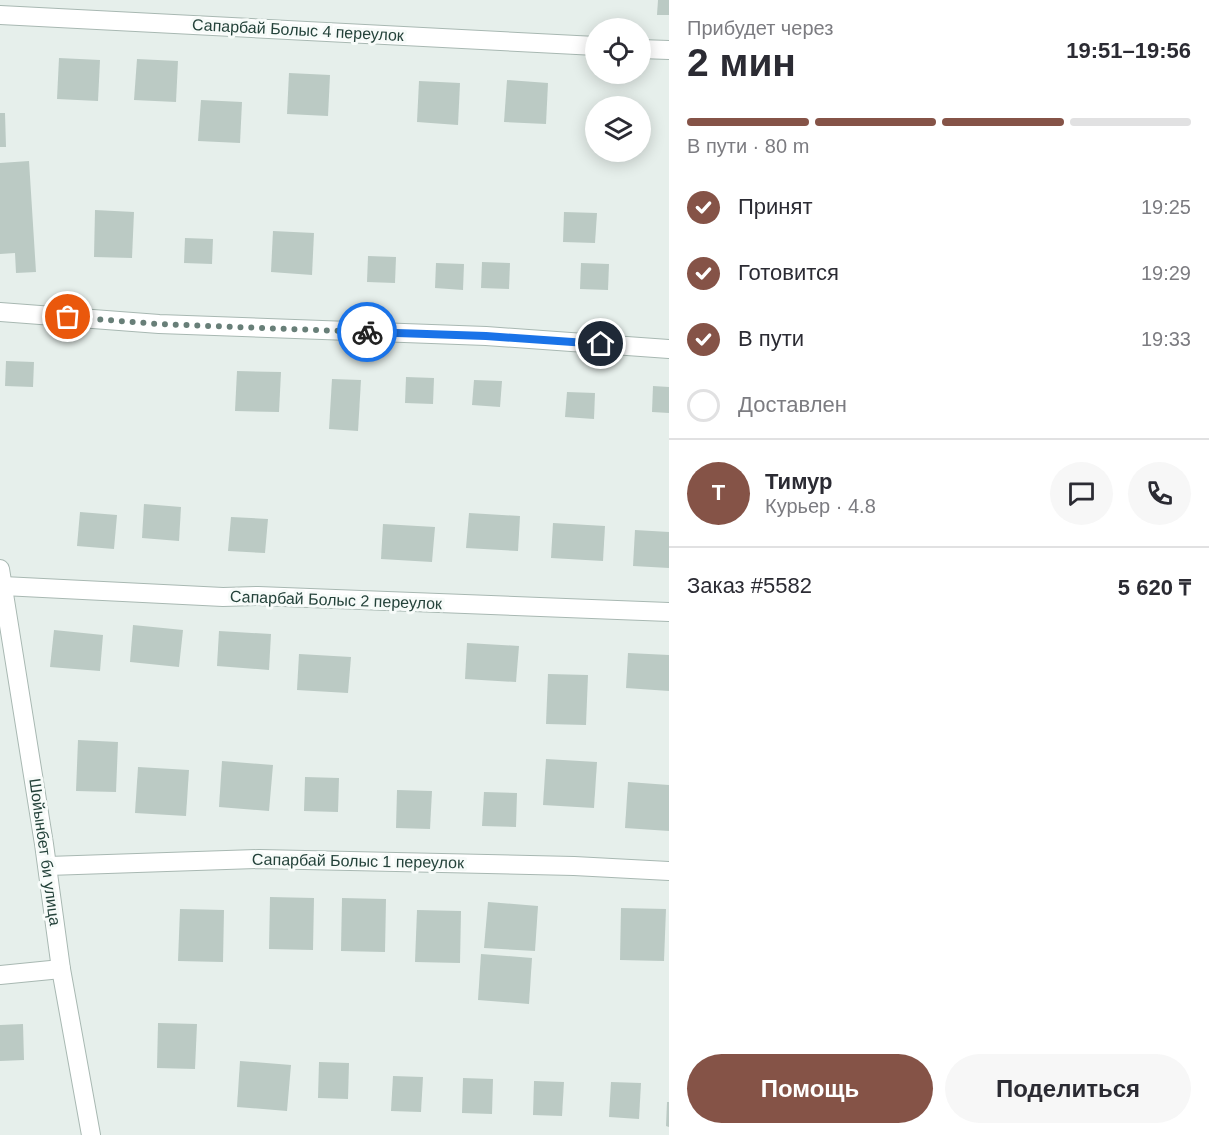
<!DOCTYPE html>
<html lang="ru">
<head>
<meta charset="utf-8">
<style>
  body { margin:0; font-family:Arial,sans-serif; background:#f7f7f7; color:#2b2b33; height:100vh; display:flex; flex-direction:column; font-size:22px; white-space:nowrap }
  * { box-sizing:border-box; margin:0 }
  p { font-size:20px; color:#7c7c81 }
  .icon { flex:none; width:33px; height:33px; fill:none; stroke:currentColor; stroke-width:2; stroke-linecap:round; stroke-linejoin:round }
  .map { position:relative; flex:1; overflow:hidden }
  .side { display:flex; flex-direction:column; background:#fff; width:540px }
  .side>* { flex:none }
  .buttons { position:absolute; left:585px; top:18px; display:grid; gap:12px }
  .buttons a { display:grid; place-items:center; width:66px; height:66px; border-radius:50%; background:#fff; box-shadow:0 3px 15px #0003; font-size:30px }
  .pin { position:absolute; display:grid; place-items:center; width:51px; height:51px; color:#fff; margin:-26px; border:3px solid #fff; border-radius:50%; box-shadow:0 2px 6px #0007 }
  .courier { position:absolute; display:grid; place-items:center; width:60px; height:60px; margin:-30px; border:4px solid #1a73e8; border-radius:50%; background:#fff; color:#222; box-shadow:0 2px 8px #0007 }
  .overview em { font-style:normal; font-weight:700 }
  .overview div { display:flex; flex-direction:column-reverse }
  .overview { display:flex; align-items:center; justify-content:space-between; height:102px; padding:0 18px }
  h1 { font-size:39px; font-weight:700; line-height:45px }
  .bar { display:grid; grid-template-columns:repeat(4,1fr); gap:9px 6px; align-content:center; height:72px; padding:0 18px }
  .bar i { height:8px; border-radius:4px; background:#e1e1e2 }
  .bar .on { background:#855347 }
  .bar p { grid-column:span 4 }
  .line { display:flex; align-items:center; gap:15px; padding:0 18px; border-top:2px solid #e1e1e2 }
  .line div { flex:1 }
  .round { display:grid; place-items:center; flex:none; width:63px; height:63px; border-radius:32px; background:#f7f7f7 }
  ol { padding:0 18px; list-style:none }
  li { display:flex; align-items:center; gap:18px; height:66px }
  li p { margin-inline-start:auto }
  li .icon { padding:6px; border-radius:50%; background:#855347; color:#fff; stroke-width:4 }
  li:last-child { color:#7c7c81 }
  li i { width:33px; height:33px; border:3px solid #e1e1e2; border-radius:50% }
  .cta { display:flex; gap:12px; margin-top:auto; padding:12px 18px }
  .cta a { flex:1; height:69px; border-radius:36px; background:#855347; color:#fff; font-size:24px; font-weight:700; line-height:69px; text-align:center }
  .cta a+a { background:#f7f7f7; color:#2b2b33 }
  main { display:flex; flex:1; min-height:0 }
  .map>svg:first-child { display:block }
  .building { fill:#bbcac4 }
  .lines { fill:none; stroke-linecap:round; stroke-linejoin:round }
  .minor-casing { stroke:#a8b8b2; stroke-width:20 }
  .minor { stroke:#fff; stroke-width:18 }
  .done { stroke:#687f78; stroke-width:6; stroke-dasharray:0 10.8 }
  .route { stroke:#1a73e8; stroke-width:8 }
  .labels { text-anchor:middle; dominant-baseline:central; stroke-width:6; stroke-linejoin:round; paint-order:stroke }
  .street-label { font-size:16px; fill:#24423a; stroke:#f7fbf9 }
</style>
</head>
<body>
<main>
<div class="map">
<svg width="669" height="1135" viewBox="0 0 669 1135">
  <rect width="100%" height="100%" fill="#e6efeb"/>
  <g class="building">
    <polygon points="658,0 669,0 669,15 657,15"/>
    <polygon points="59,58 100,60 98,101 57,99"/>
    <polygon points="137,59 178,61 176,102 134,100"/>
    <polygon points="289,73 330,75 328,116 287,114"/>
    <polygon points="507,80 548,83 546,124 504,122"/>
    <polygon points="419,81 460,83 458,125 417,122"/>
    <polygon points="201,100 242,102 240,143 198,141"/>
    <polygon points="0,113 5,113 6,147 0,147"/>
    <polygon points="29,161 36,272 16,273 15,253 0,254 0,163"/>
    <polygon points="95,210 134,212 132,258 94,257"/>
    <polygon points="564,212 597,213 595,243 563,242"/>
    <polygon points="273,231 314,233 312,275 271,272"/>
    <polygon points="185,238 213,239 212,264 184,263"/>
    <polygon points="368,256 396,257 395,283 367,282"/>
    <polygon points="482,262 510,263 509,289 481,288"/>
    <polygon points="436,263 464,264 463,290 435,288"/>
    <polygon points="581,263 609,264 608,290 580,289"/>
    <polygon points="6,361 34,362 33,387 5,386"/>
    <polygon points="237,371 281,372 279,412 235,411"/>
    <polygon points="406,377 434,378 433,404 405,403"/>
    <polygon points="332,379 361,380 358,431 329,429"/>
    <polygon points="474,380 502,381 500,407 472,405"/>
    <polygon points="653,386 669,387 669,413 652,412"/>
    <polygon points="567,392 595,393 594,419 565,417"/>
    <polygon points="144,504 181,507 179,541 142,538"/>
    <polygon points="80,512 117,515 114,549 77,546"/>
    <polygon points="469,513 520,516 518,551 466,548"/>
    <polygon points="231,517 268,519 265,553 228,551"/>
    <polygon points="553,523 605,526 603,561 551,558"/>
    <polygon points="383,524 435,527 432,562 381,559"/>
    <polygon points="635,530 669,532 669,568 633,566"/>
    <polygon points="133,625 183,630 179,667 130,662"/>
    <polygon points="54,630 103,635 100,671 50,667"/>
    <polygon points="219,631 271,634 269,670 217,666"/>
    <polygon points="467,643 519,646 516,682 465,679"/>
    <polygon points="628,653 669,655 669,691 626,688"/>
    <polygon points="299,654 351,657 348,693 297,690"/>
    <polygon points="548,674 588,675 586,725 546,724"/>
    <polygon points="78,740 118,742 116,792 76,791"/>
    <polygon points="546,759 597,762 594,808 543,805"/>
    <polygon points="222,761 273,765 269,811 219,807"/>
    <polygon points="138,767 189,770 186,816 135,813"/>
    <polygon points="305,777 339,778 338,812 304,811"/>
    <polygon points="628,782 669,785 669,831 625,828"/>
    <polygon points="397,790 432,791 430,829 396,828"/>
    <polygon points="484,792 517,793 516,827 482,826"/>
    <polygon points="270,897 314,898 313,950 269,949"/>
    <polygon points="342,898 386,899 385,952 341,951"/>
    <polygon points="488,902 538,906 535,951 484,948"/>
    <polygon points="621,908 666,909 664,961 620,960"/>
    <polygon points="180,909 224,910 223,962 178,961"/>
    <polygon points="417,910 461,911 460,963 415,962"/>
    <polygon points="481,954 532,958 529,1004 478,1000"/>
    <polygon points="158,1023 197,1024 195,1069 157,1068"/>
    <polygon points="23,1024 24,1060 0,1061 0,1025"/>
    <polygon points="240,1061 291,1065 287,1111 237,1107"/>
    <polygon points="319,1062 349,1063 348,1099 318,1098"/>
    <polygon points="393,1076 423,1077 421,1112 391,1111"/>
    <polygon points="463,1078 493,1079 492,1114 462,1113"/>
    <polygon points="534,1081 564,1082 562,1116 533,1115"/>
    <polygon points="611,1082 641,1083 639,1119 609,1117"/>
    <polygon points="667,1102 669,1102 669,1127 666,1126"/>
  </g>
  <g class="lines">
    <g class="minor-casing">
      <g id="minor">
        <polyline points="0,15 596,46"/>
        <polyline points="640,49 669,50"/>
        <polyline points="0,312 159,324 486,336 669,349"/>
        <polyline points="0,569 44,844 61,969 91,1135"/>
        <polyline points="3,586 223,597 258,596 669,612"/>
        <polyline points="48,866 259,859 574,866 669,871"/>
        <polyline points="0,975 61,969"/>
      </g>
    </g>
    <use href="#minor" class="minor"/>
  </g>
  <g class="lines">
    <polyline class="done" points="68,317 159,324 367,332"/>
    <polyline class="route" points="367,332 486,336 601,344"/>
  </g>
  <g class="labels">
    <g class="street-label">
      <text transform="translate(298 30) rotate(3)">Сапарбай Болыс 4 переулок</text>
      <text transform="translate(336 600) rotate(2)">Сапарбай Болыс 2 переулок</text>
      <text transform="translate(45 852) rotate(82)">Шойынбет би улица</text>
      <text transform="translate(358 861) rotate(1)">Сапарбай Болыс 1 переулок</text>
    </g>
  </g>
</svg>
<div class="buttons">
<a><svg class="icon" aria-label="locate" viewBox="0 0 24 24"><circle cx="12" cy="12" r="6"/><path d="M12 2v4M12 18v4M2 12h4M18 12h4"/></svg></a>
<a><svg class="icon" aria-label="layers" viewBox="0 0 24 24"><path d="M12 4l9 5-9 5-9-5zM3 14l9 5 9-5"/></svg></a>
</div>
<div class="pin" style="left:68px;top:317px;background:#ea580c"><svg class="icon" aria-label="bag" viewBox="0 0 24 24"><path d="M5 8h14l-1 12H6zM9 8a3 3 0 0 1 6 0"/></svg></div>
<div class="pin" style="left:601px;top:344px;background:#1f2937"><svg class="icon" aria-label="home" viewBox="0 0 24 24"><path d="M3 11l9-7 9 7M6 9v11h12V9"/></svg></div>
<div class="courier" style="left:367px;top:332px"><svg class="icon" aria-label="bike" viewBox="0 0 24 24"><circle cx="6" cy="16" r="4"/><circle cx="18" cy="16" r="4"/><path d="M6 16l4-8h5l3 8M10 8l3 8H6M13 5h3"/></svg></div>
</div>
<section class="side">
<div class="overview"><div><h1>2 мин</h1><p>Прибудет через</p></div><em>19:51–19:56</em></div>
<div class="bar"><i class="on"></i><i class="on"></i><i class="on"></i><i></i><p>В пути · 80 m</p></div>
<ol>
<li><svg class="icon" aria-label="check" viewBox="0 0 24 24"><path d="M5 12l5 5 9-10"/></svg>Принят<p>19:25</p></li>
<li><svg class="icon" aria-label="check" viewBox="0 0 24 24"><path d="M5 12l5 5 9-10"/></svg>Готовится<p>19:29</p></li>
<li><svg class="icon" aria-label="check" viewBox="0 0 24 24"><path d="M5 12l5 5 9-10"/></svg>В пути<p>19:33</p></li>
<li><i></i>Доставлен</li>
</ol>
<div class="line" style="height:108px"><b class="round" style="background:#855347;color:#fff">Т</b><div><b>Тимур</b><p>Курьер · 4.8</p></div><a class="round"><svg class="icon" aria-label="chat" viewBox="0 0 24 24"><path d="M4 5h16v11H9l-5 4z"/></svg></a><a class="round"><svg class="icon" aria-label="phone" viewBox="0 0 24 24"><path d="M5 4h4l2 5-3 2q2 4 5 5l2-3 5 2v4C11 20 4 13 5 4z"/></svg></a></div>
<div class="line" style="height:78px"><div>Заказ #5582</div><b>5 620 ₸</b></div>
<div class="cta"><a>Помощь</a><a>Поделиться</a></div>
</section>
</main>
</body>
</html>
